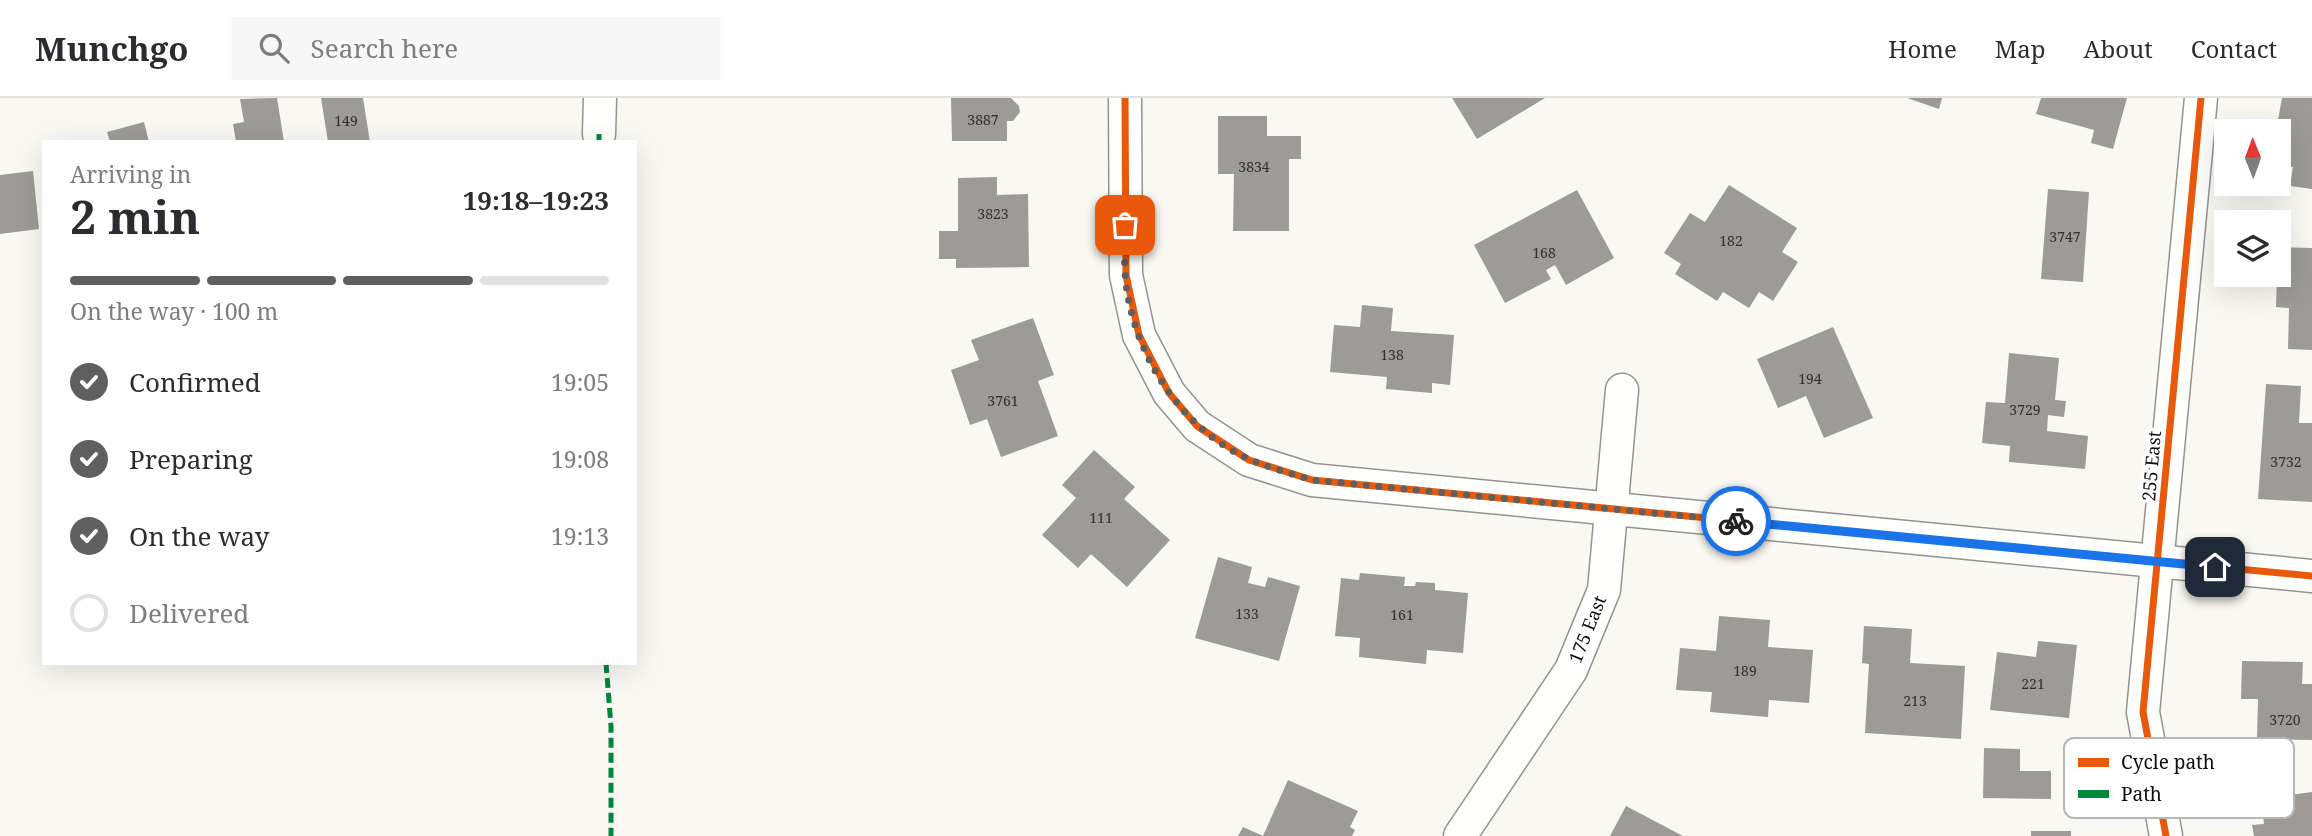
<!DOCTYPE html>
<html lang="en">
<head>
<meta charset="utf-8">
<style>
  body { margin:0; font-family:"Noto Serif",serif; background:#f7f7f7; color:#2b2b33; height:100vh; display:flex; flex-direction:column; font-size:26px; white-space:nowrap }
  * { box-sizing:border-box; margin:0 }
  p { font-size:23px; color:#7c7c81 }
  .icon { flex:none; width:38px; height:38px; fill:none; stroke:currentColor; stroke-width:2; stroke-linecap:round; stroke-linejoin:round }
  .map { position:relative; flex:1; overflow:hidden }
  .side { position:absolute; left:42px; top:42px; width:595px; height:525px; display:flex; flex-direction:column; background:#fff; border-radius:0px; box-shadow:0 7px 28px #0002 }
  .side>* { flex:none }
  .needle { width:46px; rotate:359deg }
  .buttons { position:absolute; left:2214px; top:21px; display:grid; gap:14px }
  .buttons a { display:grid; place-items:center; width:77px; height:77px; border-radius:0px; background:#fff; box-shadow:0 7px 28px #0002; font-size:35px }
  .pin { position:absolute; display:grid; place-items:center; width:60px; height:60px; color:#fff; margin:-30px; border-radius:14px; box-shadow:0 4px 10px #0006 }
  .courier { position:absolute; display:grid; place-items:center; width:70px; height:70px; margin:-35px; border:5px solid #1a73e8; border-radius:50%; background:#fff; color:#222; box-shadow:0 2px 9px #0007 }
  .summary em { font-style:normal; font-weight:700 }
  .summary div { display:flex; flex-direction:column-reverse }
  .summary { display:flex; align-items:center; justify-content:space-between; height:119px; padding:0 28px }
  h1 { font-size:46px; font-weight:700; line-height:52px }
  .bar { display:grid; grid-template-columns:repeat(4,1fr); gap:10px 7px; align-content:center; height:84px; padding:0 28px }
  .bar i { height:9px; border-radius:5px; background:#e1e1e2 }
  .bar .current { background:#605f5d }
  .bar p { grid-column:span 4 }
  ol { padding:0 28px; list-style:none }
  li { display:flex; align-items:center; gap:21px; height:77px }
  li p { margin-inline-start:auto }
  li .icon { padding:7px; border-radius:50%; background:#605f5d; color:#fff; stroke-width:4 }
  li:last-child { color:#7c7c81 }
  li i { width:38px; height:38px; border:4px solid #e1e1e2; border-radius:50% }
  header { display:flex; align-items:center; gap:42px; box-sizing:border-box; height:98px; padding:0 35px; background:#fff; border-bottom:2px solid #e1e1e2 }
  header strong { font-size:33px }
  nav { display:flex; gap:38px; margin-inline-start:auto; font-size:24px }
  .search { width:490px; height:63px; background:#f7f7f7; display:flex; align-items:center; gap:18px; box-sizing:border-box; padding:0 24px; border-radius:0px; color:#7c7c81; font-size:26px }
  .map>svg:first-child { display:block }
  .building { fill:#9d9a97 }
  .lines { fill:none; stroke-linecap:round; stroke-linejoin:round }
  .street-casing { stroke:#949390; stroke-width:35 }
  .street { stroke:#fefefd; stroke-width:32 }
  .quiet { stroke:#00873e; stroke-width:5; stroke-dasharray:10 5; stroke-linecap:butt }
  .cycleway-casing { stroke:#fff; stroke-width:11 }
  .cycleway { stroke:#e8590c; stroke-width:7 }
  .done { stroke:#605f5d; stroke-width:7; stroke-dasharray:0 12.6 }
  .route { stroke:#1a73e8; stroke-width:9 }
  .labels { text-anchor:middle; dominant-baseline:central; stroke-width:7; stroke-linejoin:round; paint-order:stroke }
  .number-label { font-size:14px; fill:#313030 }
  .street-label { font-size:18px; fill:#0d0d0d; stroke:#fff }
  .key { fill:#fff; stroke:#b6b6b6; stroke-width:2 }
  .key-label { font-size:19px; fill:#0d0d0d }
</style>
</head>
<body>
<header>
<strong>Munchgo</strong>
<div class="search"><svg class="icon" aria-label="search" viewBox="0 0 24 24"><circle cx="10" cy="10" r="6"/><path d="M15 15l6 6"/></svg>Search here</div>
<nav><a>Home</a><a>Map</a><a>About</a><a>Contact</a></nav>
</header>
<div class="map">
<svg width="2312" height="738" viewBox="0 0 2312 738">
  <rect width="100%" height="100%" fill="#faf8f2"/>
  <g class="building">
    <polygon points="277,0 284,44 236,44 233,26 244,24 240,1"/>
    <polygon points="321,0 363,0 370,44 328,44"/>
    <polygon points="951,0 1011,0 1019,8 1020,14 1013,23 1007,23 1007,43 952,43"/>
    <polygon points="1452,0 1545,0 1477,41"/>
    <polygon points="1907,0 1942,0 1939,11"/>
    <polygon points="2041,0 2127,0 2113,51 2091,45 2094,32 2036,16"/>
    <polygon points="2282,0 2312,0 2312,91 2290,88 2293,69 2278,66 2276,33"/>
    <polygon points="1218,18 1267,18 1267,38 1301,38 1301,61 1289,61 1289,133 1233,133 1234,76 1218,76"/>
    <polygon points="144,24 149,44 110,44 107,34"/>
    <polygon points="33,73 39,131 0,136 0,77"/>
    <polygon points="997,79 997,97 1028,96 1029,169 956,170 956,161 939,161 939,133 958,133 958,80"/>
    <polygon points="1729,87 1797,130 1782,154 1798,164 1773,203 1759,194 1749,210 1723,194 1717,203 1675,176 1681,166 1664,155 1690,115 1705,124"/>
    <polygon points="2048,91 2089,94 2083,184 2041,181"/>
    <polygon points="1577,92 1614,160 1566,187 1555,167 1546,172 1551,181 1505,205 1474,147"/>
    <polygon points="2278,149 2312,150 2312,252 2288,251 2289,210 2276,209"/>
    <polygon points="1362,207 1393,210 1391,233 1454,237 1450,287 1432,285 1432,295 1386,291 1387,279 1330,274 1334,227 1360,229"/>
    <polygon points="1033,220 1054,277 1038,283 1058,338 1001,359 987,321 970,327 951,272 979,262 971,242"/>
    <polygon points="1833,229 1873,320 1824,340 1806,298 1778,310 1757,261"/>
    <polygon points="2009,255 2059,260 2055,302 2066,303 2064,319 2048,317 2047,333 2088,338 2085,371 2009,364 2010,348 1982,345 1986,304 2005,305"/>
    <polygon points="2266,286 2301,288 2299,325 2312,325 2312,404 2258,401"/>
    <polygon points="1094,352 1135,389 1124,401 1170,442 1127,489 1091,456 1078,470 1042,437 1076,400 1062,387"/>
    <polygon points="1218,459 1252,469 1248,485 1265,489 1268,479 1300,488 1279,563 1195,540"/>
    <polygon points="1360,475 1405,479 1404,488 1415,488 1416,484 1435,485 1435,492 1468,495 1463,555 1427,552 1426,566 1359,559 1360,540 1335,538 1341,480 1359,482"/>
    <polygon points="1719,518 1770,522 1768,549 1813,552 1809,605 1769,602 1768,619 1710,614 1712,594 1676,592 1680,550 1716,553"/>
    <polygon points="1864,528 1912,531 1910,565 1965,568 1961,641 1865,635 1869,566 1862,565"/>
    <polygon points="2038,543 2077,547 2069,620 1990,612 1997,554 2036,559"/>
    <polygon points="2242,563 2303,564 2302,586 2312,586 2312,642 2257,641 2258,601 2241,601"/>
    <polygon points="1984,650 2020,651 2020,673 2051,673 2051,701 1983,700"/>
    <polygon points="1288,682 1358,713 1350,729 1355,732 1352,738 1238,738 1243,729 1263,738"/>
    <polygon points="2312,694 2312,738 2254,738 2252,727 2264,726 2261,701"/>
    <polygon points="1626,708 1683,738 1610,738"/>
    <rect x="2031" y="733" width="40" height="5"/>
  </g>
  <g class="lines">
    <g class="street-casing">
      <g id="street">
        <polyline points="1125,0 1126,177 1139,237 1169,295 1197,328 1249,362 1312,382 2312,478"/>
        <polyline points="599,36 600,0"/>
        <polyline points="1460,738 1571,572 1604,492 1622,292"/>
        <polyline points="2166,738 2143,614 2201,0"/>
      </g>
    </g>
    <use href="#street" class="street"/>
    <g class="quiet">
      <polyline points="599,44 599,36"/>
      <polyline points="606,565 611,628 611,738"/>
    </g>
    <g class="cycleway-casing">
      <g id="cycleway">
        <polyline points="1125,0 1126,177 1139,237 1169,295 1197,328 1249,362 1312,382 2312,478"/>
        <polyline points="2166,738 2143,614 2201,0"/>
      </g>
    </g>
    <use href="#cycleway" class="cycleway"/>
  </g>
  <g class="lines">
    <path class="done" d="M1125,127c0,16 -1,32 0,48 5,77 55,157 126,187 20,8 41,14 61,20l424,41"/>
    <polyline class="route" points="1736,423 2215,469"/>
  </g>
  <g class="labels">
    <g class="number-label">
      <text x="983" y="21">3887</text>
      <text x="346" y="22">149</text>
      <text x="1254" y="68">3834</text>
      <text x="993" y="115">3823</text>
      <text x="2065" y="138">3747</text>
      <text x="1731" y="142">182</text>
      <text x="1544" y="154">168</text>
      <text x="1392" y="256">138</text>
      <text x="1810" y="280">194</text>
      <text x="1003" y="302">3761</text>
      <text x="2025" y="311">3729</text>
      <text x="2286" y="363">3732</text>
      <text x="1101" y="419">111</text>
      <text x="1247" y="515">133</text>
      <text x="1402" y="516">161</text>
      <text x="1745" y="572">189</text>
      <text x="2033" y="585">221</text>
      <text x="1915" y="602">213</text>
      <text x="2285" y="621">3720</text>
    </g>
    <g class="street-label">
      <text transform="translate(2151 368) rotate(-85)">255 East</text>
      <text transform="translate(1587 531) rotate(-68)">175 East</text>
    </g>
  </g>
  <rect x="2064" y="640" width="230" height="80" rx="10" class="key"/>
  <rect x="2078" y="660" width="31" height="9" fill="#e8590c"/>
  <rect x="2078" y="692" width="31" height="8" fill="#00873e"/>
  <g class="key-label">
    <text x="2121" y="671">Cycle path</text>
    <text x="2121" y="703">Path</text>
  </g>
</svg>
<div class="buttons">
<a><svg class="needle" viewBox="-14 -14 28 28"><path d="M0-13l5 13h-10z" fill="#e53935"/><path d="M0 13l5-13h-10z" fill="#7c7c81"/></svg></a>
<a><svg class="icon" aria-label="layers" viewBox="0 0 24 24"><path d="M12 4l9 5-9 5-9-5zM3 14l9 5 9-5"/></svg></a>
</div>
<div class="pin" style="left:1125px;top:127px;background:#ea580c"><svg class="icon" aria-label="bag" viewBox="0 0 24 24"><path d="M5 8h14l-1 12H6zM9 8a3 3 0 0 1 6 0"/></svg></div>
<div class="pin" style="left:2215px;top:469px;background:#1f2937"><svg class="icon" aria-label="home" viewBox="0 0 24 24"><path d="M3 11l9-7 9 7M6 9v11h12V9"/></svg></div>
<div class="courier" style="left:1736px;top:423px"><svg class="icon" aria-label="bike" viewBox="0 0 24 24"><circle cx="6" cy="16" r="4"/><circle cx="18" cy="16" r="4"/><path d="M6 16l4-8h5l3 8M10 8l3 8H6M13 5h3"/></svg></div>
<section class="side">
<div class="summary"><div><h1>2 min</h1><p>Arriving in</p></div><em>19:18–19:23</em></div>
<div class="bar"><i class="current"></i><i class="current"></i><i class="current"></i><i></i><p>On the way · 100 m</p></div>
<ol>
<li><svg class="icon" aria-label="check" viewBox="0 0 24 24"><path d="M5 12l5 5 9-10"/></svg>Confirmed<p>19:05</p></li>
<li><svg class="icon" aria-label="check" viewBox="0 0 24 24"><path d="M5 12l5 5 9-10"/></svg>Preparing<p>19:08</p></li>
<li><svg class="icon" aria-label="check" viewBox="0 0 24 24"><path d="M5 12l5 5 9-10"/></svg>On the way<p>19:13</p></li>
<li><i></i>Delivered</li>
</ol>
</section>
</div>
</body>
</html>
